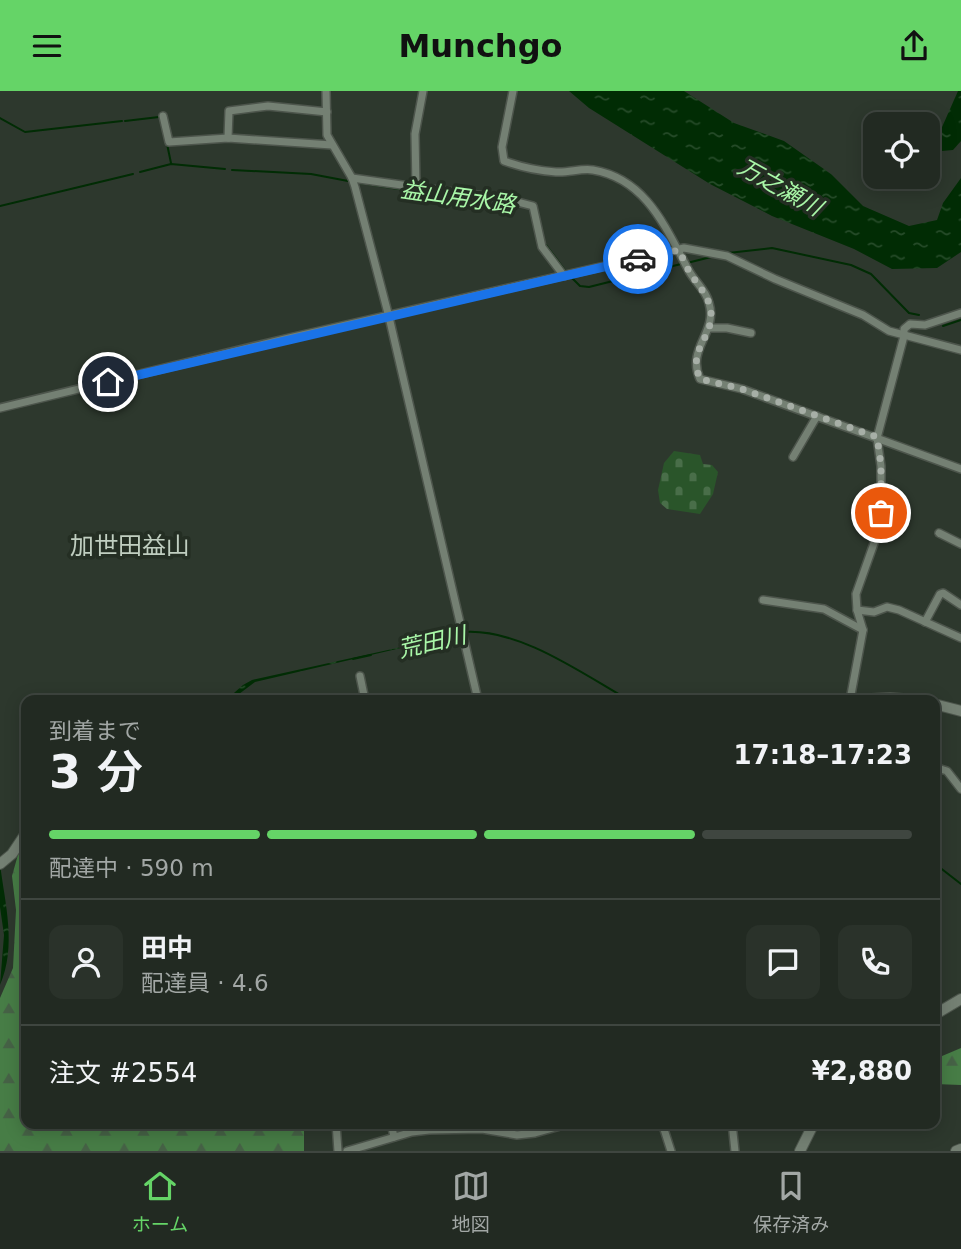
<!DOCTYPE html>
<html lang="ja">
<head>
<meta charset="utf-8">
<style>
  body { margin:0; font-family:"DejaVu Sans","Noto Sans JP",sans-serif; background:#2a322a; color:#f1f3f6; height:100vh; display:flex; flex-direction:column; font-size:26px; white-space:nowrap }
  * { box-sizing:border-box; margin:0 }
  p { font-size:23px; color:#a2a7a5 }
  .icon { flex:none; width:38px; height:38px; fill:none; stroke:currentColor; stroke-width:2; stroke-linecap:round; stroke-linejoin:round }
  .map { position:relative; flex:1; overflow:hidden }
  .sheet { position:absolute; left:21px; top:604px; width:919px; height:434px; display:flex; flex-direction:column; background:#222a22; border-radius:14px; box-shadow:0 4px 18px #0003,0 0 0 2px #3f4640 }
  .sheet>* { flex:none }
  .fabs { position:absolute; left:863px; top:21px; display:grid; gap:14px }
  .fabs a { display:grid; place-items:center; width:77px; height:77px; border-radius:14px; background:#222a22; box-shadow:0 4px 18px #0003,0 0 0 2px #3f4640; font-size:35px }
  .pin { position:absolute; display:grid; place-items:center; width:60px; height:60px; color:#fff; margin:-30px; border:4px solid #fff; border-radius:50%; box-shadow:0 2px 7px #0007 }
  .courier { position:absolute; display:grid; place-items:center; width:70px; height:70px; margin:-35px; border:5px solid #1a73e8; border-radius:50%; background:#fff; color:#222; box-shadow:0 2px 9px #0007 }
  .head em { font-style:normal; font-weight:600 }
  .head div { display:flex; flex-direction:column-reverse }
  .head { display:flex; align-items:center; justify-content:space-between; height:119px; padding:0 28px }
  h1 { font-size:46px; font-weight:600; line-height:52px }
  .bar { display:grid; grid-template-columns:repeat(4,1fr); gap:10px 7px; align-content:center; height:84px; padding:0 28px }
  .bar i { height:9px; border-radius:5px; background:#3f4640 }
  .bar .on { background:#65d467 }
  .bar p { grid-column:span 4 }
  .line { display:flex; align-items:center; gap:18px; padding:0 28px; border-top:2px solid #3f4640 }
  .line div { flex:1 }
  .round { display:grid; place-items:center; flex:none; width:74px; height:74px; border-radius:14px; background:#2a322a }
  header { display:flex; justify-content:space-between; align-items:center; height:91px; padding:0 28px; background:#65d467; color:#111; font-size:32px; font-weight:600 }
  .menu { display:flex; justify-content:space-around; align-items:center; height:98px; border-top:2px solid #3f4640; background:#222a22; font-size:19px; color:#a2a7a5 }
  .menu a { display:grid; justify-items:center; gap:4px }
  .menu .on { color:#65d467 }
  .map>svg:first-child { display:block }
  .forest { fill:url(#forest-firs) }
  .cemetery { fill:url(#cemetery-stones) }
  .water { fill:url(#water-ripples) }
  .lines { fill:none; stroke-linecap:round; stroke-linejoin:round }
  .stream { stroke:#012c04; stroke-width:2 }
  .street-casing { stroke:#4d554c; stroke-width:10 }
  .secondary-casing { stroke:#4d554c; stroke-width:12 }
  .street { stroke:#748073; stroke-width:7 }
  .secondary { stroke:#748073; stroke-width:10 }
  .done { stroke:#a7afa7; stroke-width:7; stroke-dasharray:0 12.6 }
  .route { stroke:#1a73e8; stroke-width:9 }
  .labels { text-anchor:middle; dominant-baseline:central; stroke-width:7; stroke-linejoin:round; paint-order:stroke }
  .water-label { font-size:23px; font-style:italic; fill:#a9f7a8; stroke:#242e23 }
  .quarter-label { font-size:24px; fill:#c0cec0; stroke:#242e23 }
</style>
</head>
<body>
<header><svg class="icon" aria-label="menu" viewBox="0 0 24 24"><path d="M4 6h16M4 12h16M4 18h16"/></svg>Munchgo<svg class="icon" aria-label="share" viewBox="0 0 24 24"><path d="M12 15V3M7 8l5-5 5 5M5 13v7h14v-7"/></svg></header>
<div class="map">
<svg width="961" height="1060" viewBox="0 0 961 1060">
  <defs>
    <pattern id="forest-firs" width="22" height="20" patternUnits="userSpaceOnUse" patternTransform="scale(1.75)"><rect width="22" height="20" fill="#477d46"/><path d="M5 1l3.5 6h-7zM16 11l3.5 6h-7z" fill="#466246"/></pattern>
    <pattern id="cemetery-stones" width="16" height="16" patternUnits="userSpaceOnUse" patternTransform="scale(1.75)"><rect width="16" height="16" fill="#2a552a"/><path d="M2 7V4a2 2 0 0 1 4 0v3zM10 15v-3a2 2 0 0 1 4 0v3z" fill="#496e49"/></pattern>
    <pattern id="water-ripples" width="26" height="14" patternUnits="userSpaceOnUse" patternTransform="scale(1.75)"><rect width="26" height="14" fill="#012c04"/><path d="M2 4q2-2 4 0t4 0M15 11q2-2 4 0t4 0" fill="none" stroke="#264b29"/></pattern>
  </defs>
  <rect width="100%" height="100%" fill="#2d382d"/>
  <g class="forest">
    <polygon points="26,749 26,1032 304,1033 304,1060 0,1060 0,907 13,877 16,819 12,785 19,760"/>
    <polygon points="961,957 961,994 935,993 935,968"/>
  </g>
  <polygon class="cemetery" points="674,360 700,364 703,373 712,374 718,381 713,403 700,423 667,418 660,412 658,399 664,372"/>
  <g class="water">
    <polygon points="569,0 684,0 734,32 784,50 831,83 863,115 909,135 937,129 943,112 961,87 961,161 937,177 892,178 854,158 772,125 710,93 589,17"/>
    <polygon points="958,0 961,0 961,50 953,59 931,61"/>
    <polygon points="474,540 255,591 231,609 226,609 243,594 252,589"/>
    <path d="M0,773c5,40 17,82 0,121l4,-50 -4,-28z"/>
  </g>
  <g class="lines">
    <g class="stream">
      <polyline points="0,27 25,41 122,30"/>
      <polyline points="125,30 159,26"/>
      <polyline points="167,53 171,72"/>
      <polyline points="232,79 311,83 348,90"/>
      <polyline points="140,81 171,73 225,78"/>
      <polyline points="360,92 463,108 473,107"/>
      <polyline points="0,115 133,83"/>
      <polyline points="546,154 567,182"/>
      <polyline points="728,162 772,157 851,174 871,183 909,222 919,224"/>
      <polyline points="687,172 715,165"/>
      <polyline points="571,186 580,195 589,196 681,173"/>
      <polyline points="943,235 961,229"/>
      <path d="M465,541c56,-3 116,41 164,68"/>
      <polyline points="420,551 459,541"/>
      <polyline points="353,568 371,564"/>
      <polyline points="934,772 961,793"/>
    </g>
    <g class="street-casing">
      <g id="street">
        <polyline points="326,0 327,44 352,87 355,96 389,226 478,609"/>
        <path d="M423,0l-8,43 1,53c40,6 78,8 117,19l9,41 22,29"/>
        <path d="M513,0l-11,56 2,14c17,6 34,10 52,11 13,1 25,-4 37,-2 54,9 73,59 96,101 6,11 17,19 20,32 9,30 -23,45 -9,76l42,10 219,80"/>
        <polyline points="163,25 169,51 228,47 332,54"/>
        <polyline points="228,47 229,20 268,15 327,21"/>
        <polyline points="352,87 416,96"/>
        <polyline points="709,237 727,237 751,242"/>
        <polyline points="0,317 289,247 684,157 727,165 775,188 863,224 889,240 961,259"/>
        <polyline points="793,366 817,325"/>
        <polyline points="939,442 961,453"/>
        <polyline points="763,509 824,518 863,539"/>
        <polyline points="857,519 874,521 887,516 899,519 961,547"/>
        <polyline points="925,531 940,503 943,502 961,514"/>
        <polyline points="360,585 365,609"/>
        <polyline points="850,609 863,539 857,519 856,503 878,441 881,423 881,375 877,347 904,245 904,238 910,233 925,234 961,222"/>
        <polyline points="934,676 947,680 961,698"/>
        <polyline points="336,1032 338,1060"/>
        <polyline points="391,1032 394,1046"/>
        <polyline points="662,1032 671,1060"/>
        <polyline points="732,1032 735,1060"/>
        <polyline points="347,1060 412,1041 429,1039 482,1038 517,1044 535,1042 571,1032"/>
      </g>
    </g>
    <g class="secondary-casing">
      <g id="secondary">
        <polyline points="853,609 890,607 916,609"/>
        <polyline points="934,613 961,620"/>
        <polyline points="0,773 12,763 26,742"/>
        <polyline points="934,924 961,908"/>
        <polyline points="800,1060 814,1032"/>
        <polyline points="956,1060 961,1058"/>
      </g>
    </g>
    <use href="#street" class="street"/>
    <use href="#secondary" class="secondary"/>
  </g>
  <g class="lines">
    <path class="done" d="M638,168l41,-9c4,8 7,17 12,24 8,13 18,22 20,38 2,27 -24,37 -11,67l42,10 135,48 4,28v48"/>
    <polyline class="route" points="108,291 638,168"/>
  </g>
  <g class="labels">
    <g class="water-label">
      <text transform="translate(780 96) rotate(29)">万之瀬川</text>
      <text transform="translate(458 106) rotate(8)">益山用水路</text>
      <text transform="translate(432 551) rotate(-13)">荒田川</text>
    </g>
    <g class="quarter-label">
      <text x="130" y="455">加世田益山</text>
    </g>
  </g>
</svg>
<div class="fabs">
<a><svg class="icon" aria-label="locate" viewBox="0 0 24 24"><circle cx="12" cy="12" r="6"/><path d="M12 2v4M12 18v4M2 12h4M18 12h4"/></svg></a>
</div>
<div class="pin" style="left:881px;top:422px;background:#ea580c"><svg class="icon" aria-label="bag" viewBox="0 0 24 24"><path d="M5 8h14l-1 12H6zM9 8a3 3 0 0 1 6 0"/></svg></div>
<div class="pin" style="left:108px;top:291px;background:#1f2937"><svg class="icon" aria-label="home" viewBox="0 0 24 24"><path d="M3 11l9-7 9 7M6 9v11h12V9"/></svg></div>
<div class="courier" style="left:638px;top:168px"><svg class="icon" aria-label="car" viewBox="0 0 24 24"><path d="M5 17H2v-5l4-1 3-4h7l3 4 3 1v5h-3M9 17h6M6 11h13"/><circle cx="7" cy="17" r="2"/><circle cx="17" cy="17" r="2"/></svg></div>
<section class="sheet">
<div class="head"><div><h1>3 分</h1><p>到着まで</p></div><em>17:18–17:23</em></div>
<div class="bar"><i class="on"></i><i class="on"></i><i class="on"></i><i></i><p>配達中 · 590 m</p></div>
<div class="line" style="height:126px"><a class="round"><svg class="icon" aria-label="person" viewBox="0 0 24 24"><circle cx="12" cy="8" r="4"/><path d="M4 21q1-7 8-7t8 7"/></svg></a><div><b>田中</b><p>配達員 · 4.6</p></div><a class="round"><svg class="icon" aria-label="chat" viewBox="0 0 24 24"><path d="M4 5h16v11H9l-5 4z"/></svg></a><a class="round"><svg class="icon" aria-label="phone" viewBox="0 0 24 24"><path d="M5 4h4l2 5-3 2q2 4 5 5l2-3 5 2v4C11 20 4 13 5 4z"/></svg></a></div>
<div class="line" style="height:91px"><div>注文 #2554</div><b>¥2,880</b></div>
</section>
</div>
<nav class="menu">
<a class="on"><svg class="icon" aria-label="home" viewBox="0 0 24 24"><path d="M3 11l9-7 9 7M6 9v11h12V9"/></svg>ホーム</a>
<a><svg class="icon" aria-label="map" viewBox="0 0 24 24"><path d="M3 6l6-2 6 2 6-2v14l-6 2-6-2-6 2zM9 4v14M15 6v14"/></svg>地図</a>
<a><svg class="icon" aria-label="saved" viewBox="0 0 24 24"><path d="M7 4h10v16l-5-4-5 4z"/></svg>保存済み</a>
</nav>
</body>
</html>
